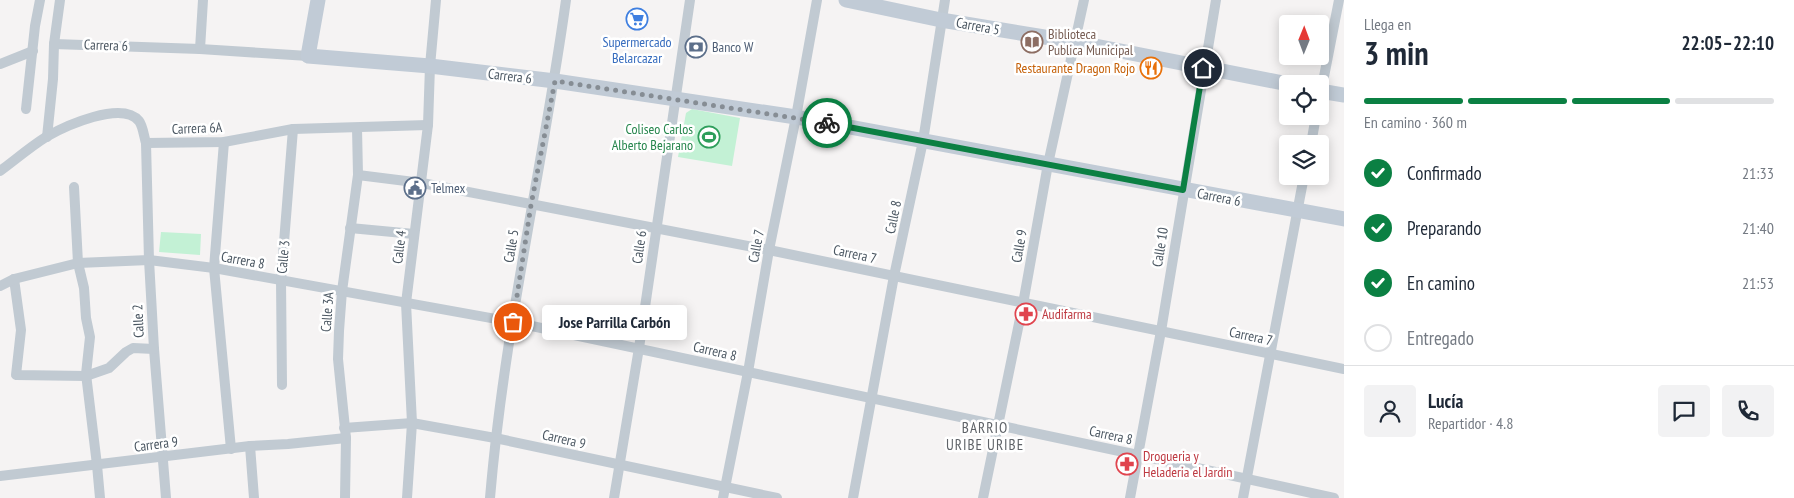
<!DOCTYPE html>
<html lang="es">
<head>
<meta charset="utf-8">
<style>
  body { margin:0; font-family:"PT Sans Narrow",sans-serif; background:#f2f2f3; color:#1f2937; height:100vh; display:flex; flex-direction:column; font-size:19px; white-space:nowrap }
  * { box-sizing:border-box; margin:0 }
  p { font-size:16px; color:#747a83 }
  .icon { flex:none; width:28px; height:28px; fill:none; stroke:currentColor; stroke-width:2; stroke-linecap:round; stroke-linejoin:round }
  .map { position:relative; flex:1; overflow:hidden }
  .drawer { display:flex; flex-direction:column; background:#fff; width:450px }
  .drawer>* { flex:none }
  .needle { width:32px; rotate:1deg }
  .buttons { position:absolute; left:1279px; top:15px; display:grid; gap:10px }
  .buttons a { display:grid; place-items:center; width:50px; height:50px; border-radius:5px; background:#fff; box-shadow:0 2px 12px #0003; font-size:25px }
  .pin { position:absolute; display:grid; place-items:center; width:42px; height:42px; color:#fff; margin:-21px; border:2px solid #fff; border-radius:50%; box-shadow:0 1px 5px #0007 }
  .courier { position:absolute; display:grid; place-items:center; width:50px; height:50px; margin:-25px; border:4px solid #0b8043; border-radius:50%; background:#fff; color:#222; box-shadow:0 1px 6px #0007 }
  .bubble { position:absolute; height:35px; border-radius:5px; background:#fff; box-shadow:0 2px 12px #0003; font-size:16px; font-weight:800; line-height:35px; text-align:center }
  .overview em { font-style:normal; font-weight:800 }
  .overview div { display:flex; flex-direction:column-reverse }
  .overview { display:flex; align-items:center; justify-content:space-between; height:85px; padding:0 20px }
  h1 { font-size:32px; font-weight:800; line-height:38px }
  .bar { display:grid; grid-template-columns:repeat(4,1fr); gap:8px 5px; align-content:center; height:60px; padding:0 20px }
  .bar i { height:6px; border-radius:4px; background:#e0e1e3 }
  .bar .active { background:#0b8043 }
  .bar p { grid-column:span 4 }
  .line { display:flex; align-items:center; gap:12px; padding:0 20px; border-top:1px solid #e0e1e3 }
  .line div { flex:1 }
  .round { display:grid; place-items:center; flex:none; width:52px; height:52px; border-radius:5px; background:#f2f2f3 }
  ol { padding:0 20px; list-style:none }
  li { display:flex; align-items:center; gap:15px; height:55px }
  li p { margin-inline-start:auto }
  li .icon { padding:5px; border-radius:50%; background:#0b8043; color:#fff; stroke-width:4 }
  li:last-child { color:#747a83 }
  li i { width:28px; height:28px; border:2px solid #e0e1e3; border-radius:50% }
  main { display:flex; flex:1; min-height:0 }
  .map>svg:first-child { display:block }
  .green { fill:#c3f1d5 }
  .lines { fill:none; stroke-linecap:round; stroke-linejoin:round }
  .street { stroke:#c1cad2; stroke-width:10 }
  .secondary { stroke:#c1cbd6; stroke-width:15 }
  .done { stroke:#868d94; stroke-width:5; stroke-dasharray:0 9 }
  .route { stroke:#0b8043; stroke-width:6 }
  .labels { text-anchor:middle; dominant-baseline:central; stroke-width:5; stroke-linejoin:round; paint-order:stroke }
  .street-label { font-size:14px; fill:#4a5661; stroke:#fff }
  .education-label { font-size:14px; fill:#785e54; stroke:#fff; text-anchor:start }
  .shop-label { font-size:14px; fill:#366cbe; stroke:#fff }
  .service-label { font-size:14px; fill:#4e5e75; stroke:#fff; text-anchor:start }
  .food-label { font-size:14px; fill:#c56008; stroke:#fff; text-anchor:end }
  .leisure-label { font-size:14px; fill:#27864d; stroke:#fff; text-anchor:end }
  .health-label { font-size:14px; fill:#be3a42; stroke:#fff; text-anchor:start }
  .neighbourhood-label { font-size:15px; letter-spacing:1px; fill:#5f6368; stroke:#fff }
</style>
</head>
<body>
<main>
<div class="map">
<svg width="1344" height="498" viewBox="0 0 1344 498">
  <rect width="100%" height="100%" fill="#f5f3f3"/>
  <g class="green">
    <polygon points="692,109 740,118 732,166 678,157 686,113"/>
    <polygon points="161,232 201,234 200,255 159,252"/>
  </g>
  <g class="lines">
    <g class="street">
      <polyline points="54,44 200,49 308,56"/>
      <polyline points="200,49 203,0"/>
      <polyline points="0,64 33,51"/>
      <polyline points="1320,97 1339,0"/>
      <polyline points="26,109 35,26 40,0"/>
      <polyline points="47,137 53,79 54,44 60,0"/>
      <polyline points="224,142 214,268 231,449"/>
      <polyline points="146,143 149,260 154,349 166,498"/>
      <polyline points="1311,144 1316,116"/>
      <path d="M0,171c15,-11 30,-24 46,-34 19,-11 76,-37 93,-16 4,5 5,16 7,22l78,-1 69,-13 135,-4"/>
      <polyline points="358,175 422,183 769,250 1344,369"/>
      <polyline points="74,187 78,263 84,288 86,318 90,337 86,374 97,465 100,498"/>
      <polyline points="350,228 414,234"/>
      <polyline points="14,279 21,330 16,375 86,376 109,368 126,352 133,348 154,349"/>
      <polyline points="0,286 14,279 78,263 149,260 214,268 513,322 1138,455 1334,498"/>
      <polyline points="282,385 281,280 293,129"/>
      <polyline points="344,428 412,423 495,438 777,498"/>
      <polyline points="250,446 254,498"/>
      <polyline points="0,476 250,446 288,444 346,438"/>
      <polyline points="345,498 346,438 338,359 339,331 342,291 358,175 357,128"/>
      <polyline points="407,498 412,423 406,303 428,125 430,66 436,0"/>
      <path d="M490,498c14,-168 53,-332 76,-498"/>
      <polyline points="614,498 639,348 690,0"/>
      <polyline points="723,498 748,372 769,250 796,117 817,0"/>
      <polyline points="853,498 894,276 923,141 945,0"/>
      <polyline points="983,498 1023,304 1048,164 1084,0"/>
      <polyline points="1130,498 1161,331 1216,0"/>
      <polyline points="1243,498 1304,176"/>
    </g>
    <g class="secondary">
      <polyline points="318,0 308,56 430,66 555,81 796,117 1344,219"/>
      <polyline points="846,0 941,20 1075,42 1288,84"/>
      <polyline points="1320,91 1344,95"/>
    </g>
  </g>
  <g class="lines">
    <polyline class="done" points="513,322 531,205 555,81 827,123"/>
    <polyline class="route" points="827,123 1183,190 1203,68"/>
  </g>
  <defs>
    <g id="supermarket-ring" transform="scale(1.125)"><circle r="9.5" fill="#fff" stroke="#3f7fe0" stroke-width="1.5"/><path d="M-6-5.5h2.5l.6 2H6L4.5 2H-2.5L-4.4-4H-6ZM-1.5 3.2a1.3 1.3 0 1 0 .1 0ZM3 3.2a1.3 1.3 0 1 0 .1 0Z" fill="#3f7fe0"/></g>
    <g id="library-ring" transform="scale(1.125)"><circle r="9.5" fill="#fff" stroke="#8d6e63" stroke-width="1.5"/><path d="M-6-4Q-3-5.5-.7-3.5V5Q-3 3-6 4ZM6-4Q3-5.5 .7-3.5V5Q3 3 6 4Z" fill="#8d6e63"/></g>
    <g id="bank-ring" transform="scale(1.125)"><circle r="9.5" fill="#fff" stroke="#5c6f8a" stroke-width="1.5"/><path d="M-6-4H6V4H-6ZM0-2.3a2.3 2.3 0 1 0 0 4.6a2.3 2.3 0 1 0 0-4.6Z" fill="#5c6f8a"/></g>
    <g id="restaurant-ring" transform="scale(1.125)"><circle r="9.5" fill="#fff" stroke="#e8710a" stroke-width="1.5"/><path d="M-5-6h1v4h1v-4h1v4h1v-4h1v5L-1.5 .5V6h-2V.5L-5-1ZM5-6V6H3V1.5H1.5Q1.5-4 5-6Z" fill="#e8710a"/></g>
    <g id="stadium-ring" transform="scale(1.125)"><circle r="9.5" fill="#fff" stroke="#2e9e5b" stroke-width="1.5"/><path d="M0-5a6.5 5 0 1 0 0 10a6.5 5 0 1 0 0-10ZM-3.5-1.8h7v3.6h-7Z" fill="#2e9e5b"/></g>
    <g id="civic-ring" transform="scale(1.125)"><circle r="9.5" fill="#fff" stroke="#5c6f8a" stroke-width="1.5"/><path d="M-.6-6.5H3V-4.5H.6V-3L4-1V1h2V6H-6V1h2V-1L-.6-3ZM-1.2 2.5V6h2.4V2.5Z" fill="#5c6f8a"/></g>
    <g id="pharmacy-ring" transform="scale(1.125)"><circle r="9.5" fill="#fff" stroke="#e0444e" stroke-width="1.5"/><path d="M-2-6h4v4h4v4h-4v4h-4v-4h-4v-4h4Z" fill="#e0444e"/></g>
  </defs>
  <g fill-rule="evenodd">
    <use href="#supermarket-ring" x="637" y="19"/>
    <use href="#library-ring" x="1032" y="42"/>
    <use href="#bank-ring" x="696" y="47"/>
    <use href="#restaurant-ring" x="1151" y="68"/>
    <use href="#stadium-ring" x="709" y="137"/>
    <use href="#civic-ring" x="415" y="188"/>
    <use href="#pharmacy-ring" x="1026" y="314"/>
    <use href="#pharmacy-ring" x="1127" y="464"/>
  </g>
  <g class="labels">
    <g class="street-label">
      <text transform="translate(978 26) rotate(10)">Carrera 5</text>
      <text transform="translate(106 45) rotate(2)">Carrera 6</text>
      <text transform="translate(510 76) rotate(7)">Carrera 6</text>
      <text transform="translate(197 128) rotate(-2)">Carrera 6A</text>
      <text transform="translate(1219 197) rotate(11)">Carrera 6</text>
      <text transform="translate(893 217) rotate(-78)">Calle 8</text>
      <text transform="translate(511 246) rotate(-81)">Calle 5</text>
      <text transform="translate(756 246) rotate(-79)">Calle 7</text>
      <text transform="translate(1019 246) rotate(-80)">Calle 9</text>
      <text transform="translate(399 247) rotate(-83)">Calle 4</text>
      <text transform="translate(639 247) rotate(-82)">Calle 6</text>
      <text transform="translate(1160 247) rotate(-81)">Calle 10</text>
      <text transform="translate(855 254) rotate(12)">Carrera 7</text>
      <text transform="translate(283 257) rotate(-85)">Calle 3</text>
      <text transform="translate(243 260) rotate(10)">Carrera 8</text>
      <text transform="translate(327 312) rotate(-86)">Calle 3A</text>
      <text transform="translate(138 321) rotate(-93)">Calle 2</text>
      <text transform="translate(1251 336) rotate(12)">Carrera 7</text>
      <text transform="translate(715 351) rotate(13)">Carrera 8</text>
      <text transform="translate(1111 435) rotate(12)">Carrera 8</text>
      <text transform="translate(564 439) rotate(13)">Carrera 9</text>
      <text transform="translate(156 444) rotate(-7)">Carrera 9</text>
    </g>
    <g class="education-label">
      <text x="1048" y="34">Biblioteca<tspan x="1048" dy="16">Publica Municipal</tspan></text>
    </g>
    <g class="shop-label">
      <text x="637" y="42">Supermercado<tspan x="637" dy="16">Belarcazar</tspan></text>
    </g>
    <g class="service-label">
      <text x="712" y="47">Banco W</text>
      <text x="431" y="188">Telmex</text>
    </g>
    <g class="food-label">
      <text x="1135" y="68">Restaurante Dragon Rojo</text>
    </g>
    <g class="leisure-label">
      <text x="693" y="129">Coliseo Carlos<tspan x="693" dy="16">Alberto Bejarano</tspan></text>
    </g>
    <g class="health-label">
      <text x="1042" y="314">Audifarma</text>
      <text x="1143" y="456">Drogueria y<tspan x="1143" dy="16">Heladeria el Jardin</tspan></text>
    </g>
    <g class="neighbourhood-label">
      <text x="985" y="427">BARRIO<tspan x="985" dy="17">URIBE URIBE</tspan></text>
    </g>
  </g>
</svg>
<div class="buttons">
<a><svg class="needle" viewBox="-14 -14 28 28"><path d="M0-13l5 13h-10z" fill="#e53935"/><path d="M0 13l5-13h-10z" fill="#747a83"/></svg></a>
<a><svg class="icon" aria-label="locate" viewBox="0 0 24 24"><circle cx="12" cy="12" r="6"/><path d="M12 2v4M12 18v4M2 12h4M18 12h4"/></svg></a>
<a><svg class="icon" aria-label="layers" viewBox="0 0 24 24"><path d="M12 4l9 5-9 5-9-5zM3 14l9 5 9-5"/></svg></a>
</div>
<div class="pin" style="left:513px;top:322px;background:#ea580c"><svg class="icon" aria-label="bag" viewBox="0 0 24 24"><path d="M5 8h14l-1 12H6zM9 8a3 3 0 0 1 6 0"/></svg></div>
<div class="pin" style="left:1203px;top:68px;background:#1f2937"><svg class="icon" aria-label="home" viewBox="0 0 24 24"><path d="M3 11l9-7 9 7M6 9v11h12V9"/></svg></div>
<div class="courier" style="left:827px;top:123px"><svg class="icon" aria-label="bike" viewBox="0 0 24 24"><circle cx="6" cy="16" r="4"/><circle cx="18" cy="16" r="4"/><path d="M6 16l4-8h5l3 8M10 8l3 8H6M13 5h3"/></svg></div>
<div class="bubble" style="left:542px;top:305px;width:145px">Jose Parrilla Carbón</div>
</div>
<section class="drawer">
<div class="overview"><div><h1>3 min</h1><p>Llega en</p></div><em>22:05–22:10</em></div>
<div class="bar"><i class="active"></i><i class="active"></i><i class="active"></i><i></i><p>En camino · 360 m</p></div>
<ol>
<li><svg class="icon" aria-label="check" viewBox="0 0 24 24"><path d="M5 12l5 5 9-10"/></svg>Confirmado<p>21:33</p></li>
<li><svg class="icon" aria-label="check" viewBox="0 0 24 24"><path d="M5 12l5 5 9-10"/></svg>Preparando<p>21:40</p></li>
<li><svg class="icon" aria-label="check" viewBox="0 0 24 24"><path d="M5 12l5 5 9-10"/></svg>En camino<p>21:53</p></li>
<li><i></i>Entregado</li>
</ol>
<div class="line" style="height:90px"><a class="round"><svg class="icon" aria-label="person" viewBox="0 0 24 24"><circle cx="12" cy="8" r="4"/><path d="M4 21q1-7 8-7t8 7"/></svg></a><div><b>Lucía</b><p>Repartidor · 4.8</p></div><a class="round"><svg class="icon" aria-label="chat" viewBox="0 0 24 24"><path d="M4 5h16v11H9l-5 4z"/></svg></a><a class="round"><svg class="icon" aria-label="phone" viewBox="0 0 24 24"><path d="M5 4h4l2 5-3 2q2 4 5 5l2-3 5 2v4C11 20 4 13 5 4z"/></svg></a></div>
</section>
</main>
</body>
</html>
